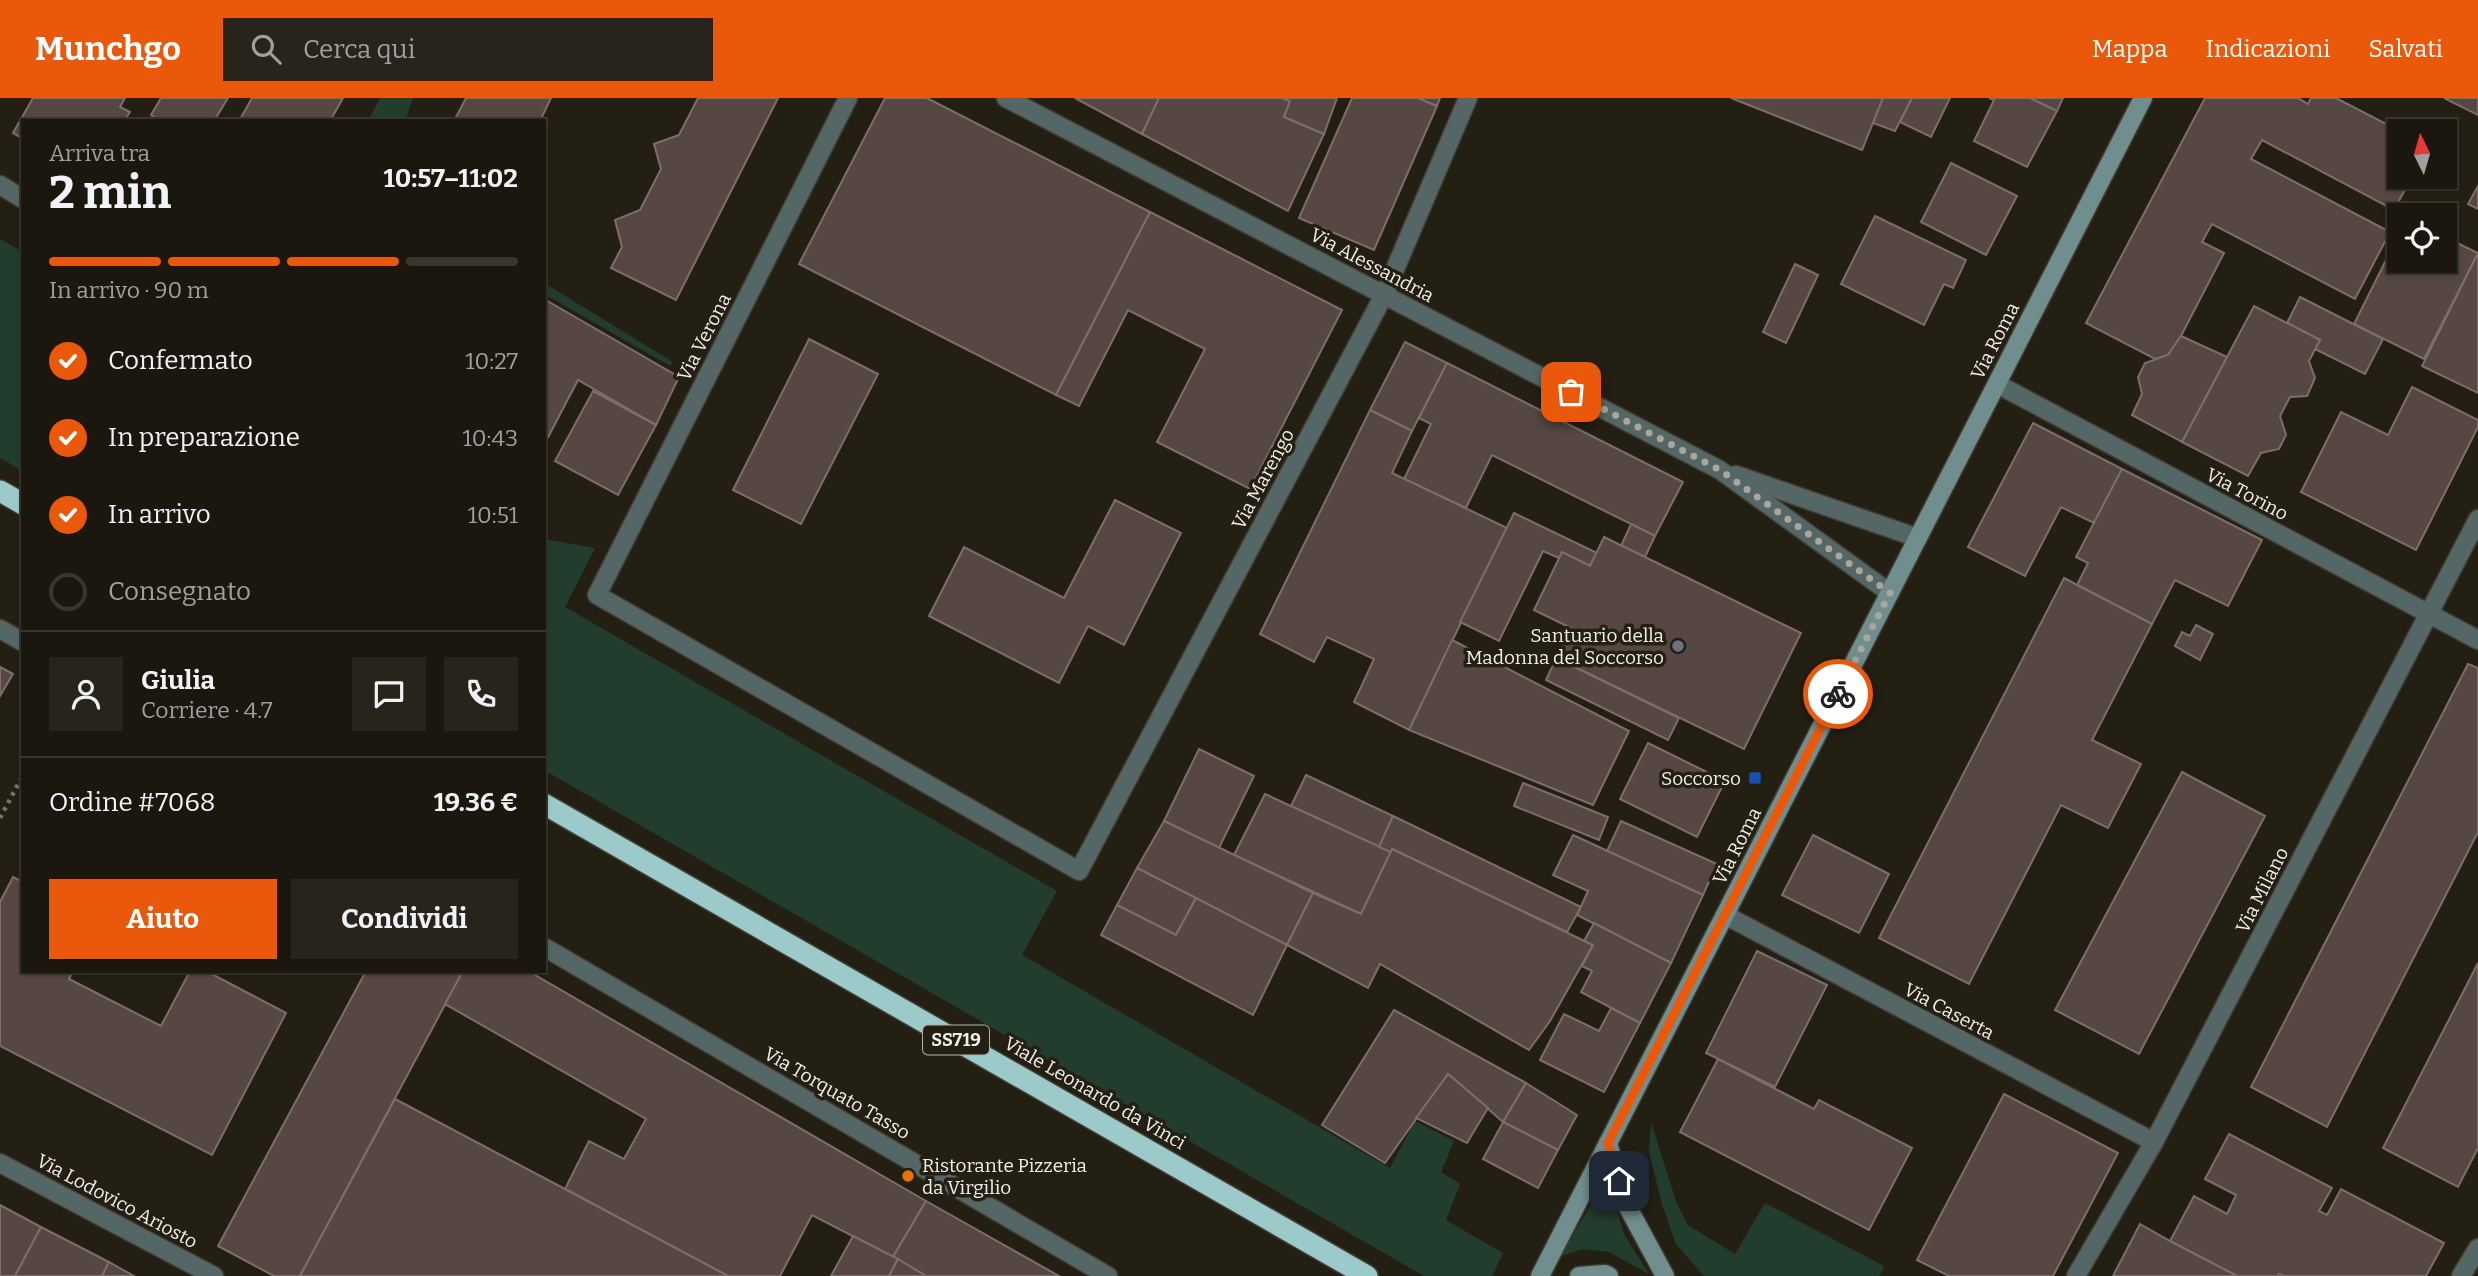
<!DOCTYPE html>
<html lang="it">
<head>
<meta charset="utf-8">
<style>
  body { margin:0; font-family:Bitter,serif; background:#28241c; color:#f1f3f6; height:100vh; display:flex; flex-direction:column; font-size:26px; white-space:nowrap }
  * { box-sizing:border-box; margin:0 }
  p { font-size:23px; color:#a09f9e }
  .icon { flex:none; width:38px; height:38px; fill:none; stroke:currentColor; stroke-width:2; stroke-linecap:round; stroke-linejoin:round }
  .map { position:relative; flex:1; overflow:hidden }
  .sheet { position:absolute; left:21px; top:21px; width:525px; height:854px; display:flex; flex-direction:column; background:#1b170e; border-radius:0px; box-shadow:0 2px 5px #0004,0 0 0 2px #39362e }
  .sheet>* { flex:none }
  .needle { width:46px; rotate:355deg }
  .buttons { position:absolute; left:2387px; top:21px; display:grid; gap:14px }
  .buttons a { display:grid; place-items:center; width:70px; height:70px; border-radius:0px; background:#1b170e; box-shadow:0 2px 5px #0004,0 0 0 2px #39362e; font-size:35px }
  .pin { position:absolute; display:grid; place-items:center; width:60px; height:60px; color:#fff; margin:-30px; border-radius:14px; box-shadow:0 4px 10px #0006 }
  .courier { position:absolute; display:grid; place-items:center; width:70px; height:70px; margin:-35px; border:5px solid #ea580c; border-radius:50%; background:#fff; color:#222; box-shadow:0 2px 9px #0007 }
  .overview em { font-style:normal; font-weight:700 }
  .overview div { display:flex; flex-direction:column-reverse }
  .overview { display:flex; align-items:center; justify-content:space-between; height:119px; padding:0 28px }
  h1 { font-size:46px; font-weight:700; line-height:52px }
  .bar { display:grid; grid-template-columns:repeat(4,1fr); gap:10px 7px; align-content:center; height:84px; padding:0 28px }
  .bar i { height:9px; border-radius:5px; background:#39362e }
  .bar .selected { background:#ea580c }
  .bar p { grid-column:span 4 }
  .line { display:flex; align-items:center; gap:18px; padding:0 28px; border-top:2px solid #39362e }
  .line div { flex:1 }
  .round { display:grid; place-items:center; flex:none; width:74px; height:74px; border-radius:0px; background:#28241c }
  ol { padding:0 28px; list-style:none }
  li { display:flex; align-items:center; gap:21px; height:77px }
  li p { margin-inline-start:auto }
  li .icon { padding:7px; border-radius:50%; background:#ea580c; color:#fff; stroke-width:4 }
  li:last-child { color:#a09f9e }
  li i { width:38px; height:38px; border:4px solid #39362e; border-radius:50% }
  .primary-button { display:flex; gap:14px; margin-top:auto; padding:14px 28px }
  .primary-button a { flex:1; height:80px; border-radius:0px; background:#ea580c; color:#fff; font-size:28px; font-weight:700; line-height:80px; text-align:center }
  .primary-button a+a { background:#28241c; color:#f1f3f6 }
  header { display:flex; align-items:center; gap:42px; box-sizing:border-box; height:98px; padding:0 35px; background:#ea580c; color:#fff }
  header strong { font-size:33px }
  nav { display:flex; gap:38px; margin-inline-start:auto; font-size:24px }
  .search { width:490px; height:63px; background:#28241c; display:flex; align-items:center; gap:18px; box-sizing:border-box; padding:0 24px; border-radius:0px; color:#a09f9e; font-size:26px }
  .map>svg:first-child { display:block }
  .green { fill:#223c2d }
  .building { fill:#564742; stroke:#7e6e69; stroke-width:2 }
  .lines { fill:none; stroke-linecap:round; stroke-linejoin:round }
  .street-casing { stroke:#413c31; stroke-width:21 }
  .secondary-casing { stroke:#413c31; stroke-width:21 }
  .highway-casing { stroke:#413c31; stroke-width:24 }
  .path { stroke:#787369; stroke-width:4.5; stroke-dasharray:3.5 5; stroke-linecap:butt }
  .street { stroke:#546666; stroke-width:18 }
  .secondary { stroke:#718e8e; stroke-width:18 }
  .highway { stroke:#9cc9ca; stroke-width:21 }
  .done { stroke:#aaa69d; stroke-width:7; stroke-dasharray:0 12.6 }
  .route { stroke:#ea580c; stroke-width:9 }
  .worship-dot { fill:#6b7280; stroke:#241f13; stroke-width:2.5 }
  .transit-dot { fill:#1a4fb4; stroke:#241f13; stroke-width:2.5 }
  .food-dot { fill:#e8710a; stroke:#241f13; stroke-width:2.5 }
  .labels { text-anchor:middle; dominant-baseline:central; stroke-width:7; stroke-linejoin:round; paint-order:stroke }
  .shield { fill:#241f13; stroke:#b4b0a7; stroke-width:2 }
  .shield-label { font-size:18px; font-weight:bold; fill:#f2eee7 }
  .street-label { font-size:19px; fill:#f2eee7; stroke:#241f13 }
  .poi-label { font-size:19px; fill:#f2eee7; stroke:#241f13; text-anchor:end }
</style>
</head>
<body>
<header>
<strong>Munchgo</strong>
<div class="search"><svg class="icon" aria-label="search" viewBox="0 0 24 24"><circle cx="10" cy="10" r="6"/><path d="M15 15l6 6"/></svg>Cerca qui</div>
<nav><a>Mappa</a><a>Indicazioni</a><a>Salvati</a></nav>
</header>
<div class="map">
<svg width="2478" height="1178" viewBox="0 0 2478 1178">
  <rect width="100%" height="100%" fill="#241f13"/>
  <g class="green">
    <polygon points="380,0 413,0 405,23 368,23"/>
    <polygon points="0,141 23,154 23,373 0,360"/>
    <polygon points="544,185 673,264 670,268 544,196"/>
    <polygon points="544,441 595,450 565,509 1057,793 1022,857 1390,1070 1415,1023 1454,1043 1441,1074 1460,1086 1446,1122 1503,1155 1492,1178 1424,1178 544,672"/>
    <polygon points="1651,1024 1676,1103 1688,1127 1735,1156 1765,1105 1884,1168 1879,1178 1704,1178 1676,1146 1662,1106 1649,1055"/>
    <polygon points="1605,1083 1615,1106 1624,1136 1649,1176 1609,1154 1582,1151 1560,1159"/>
  </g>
  <g class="building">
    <polygon points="33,0 125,0 120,9 130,14 124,23 23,23 23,41 13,35"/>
    <polygon points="161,0 228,0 214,23 160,23 151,17"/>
    <polygon points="252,0 343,0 330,23 239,23"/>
    <polygon points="466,0 551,0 540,23 454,23"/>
    <polygon points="698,0 778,0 676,202 611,170 622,149 615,122 640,112 661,71 654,46 679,37"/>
    <polygon points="885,0 927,0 1150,114 1056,297 799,166"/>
    <polygon points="1075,0 1159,0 1142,36"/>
    <polygon points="1159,0 1282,0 1290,3 1284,19 1324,36 1288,113 1142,36"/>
    <polygon points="1282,0 1337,0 1324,36 1284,19 1290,3"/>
    <polygon points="1352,0 1418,0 1437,8 1374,152 1299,120"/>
    <polygon points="1418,0 1440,0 1437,8"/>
    <polygon points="1731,0 1883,0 1862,52"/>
    <polygon points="1883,0 1912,0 1895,33 1873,25"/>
    <polygon points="1912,0 1950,0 1931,39 1900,24"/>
    <polygon points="1989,0 2030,0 2057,13 2027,69 1974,43 1994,2"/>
    <polygon points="2030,0 2063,0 2057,13"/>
    <polygon points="2205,0 2298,0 2308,6 2311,0 2336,0 2400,33 2399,79 2412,79 2394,112 2262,42 2251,61 2390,134 2355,201 2212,126 2202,144 2224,155 2181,238 2168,257 2155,261 2086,225"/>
    <polygon points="2444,0 2478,0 2478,17"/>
    <polygon points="1951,65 2017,98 1986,157 1921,124"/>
    <polygon points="2478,88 2478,111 2468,106"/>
    <polygon points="1150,114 1342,212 1250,391 1157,344 1205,251 1128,212 1079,308 1056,297"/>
    <polygon points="1875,118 1966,162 1953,190 1944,186 1924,227 1841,186"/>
    <polygon points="2399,136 2399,163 2445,163 2445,139 2478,155 2424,261 2354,226"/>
    <polygon points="2478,155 2478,295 2422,268"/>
    <polygon points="1795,166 1818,177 1786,245 1763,234"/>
    <polygon points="2300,199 2383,241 2365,276 2315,251 2320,242 2287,225"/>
    <polygon points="544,201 679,279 656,327 578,282 544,347"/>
    <polygon points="2254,208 2320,242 2309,263 2315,280 2307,298 2290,299 2280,318 2286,337 2279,351 2261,355 2248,378 2182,344"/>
    <polygon points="2181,238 2227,259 2182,344 2132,317 2142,296 2138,279 2145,265 2168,257"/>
    <polygon points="809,241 878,276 801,426 733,392"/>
    <polygon points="1405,244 1447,265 1412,333 1370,312"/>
    <polygon points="1447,265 1683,384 1655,438 1492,357 1466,410 1404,381 1431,326 1419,320"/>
    <polygon points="2412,289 2478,322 2478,329 2416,452 2301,394 2341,314 2388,337"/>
    <polygon points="593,293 656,327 618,397 555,363"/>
    <polygon points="1370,312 1412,333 1392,375 1507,430 1409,632 1354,604 1374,561 1327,539 1314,564 1260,536"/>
    <polygon points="2033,325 2122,371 2094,425 2061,409 2025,478 1968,449"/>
    <polygon points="2122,371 2262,442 2228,508 2175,482 2152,526 2077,487 2088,465 2076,459"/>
    <polygon points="1115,402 1181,435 1124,547 1088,528 1059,585 929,518 964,449 1064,500"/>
    <polygon points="1514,415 1597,455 1590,468 1562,454 1559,460 1543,453 1499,543 1460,524"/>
    <polygon points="1631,426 1655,438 1645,459 1621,448"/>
    <polygon points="1604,439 1801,535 1744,651 1556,560 1571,530 1534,512 1562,454 1590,468"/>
    <polygon points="2064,480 2152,526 2092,642 2141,666 2108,730 2061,707 1969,886 1879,840"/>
    <polygon points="2196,527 2213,536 2200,562 2175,548 2182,534 2190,538"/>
    <polygon points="1452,542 1629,633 1593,707 1409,632"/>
    <polygon points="1556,560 1679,620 1668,642 1546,582"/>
    <polygon points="2468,566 2478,570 2478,734 2327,1029 2251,989"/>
    <polygon points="0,569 13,576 0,598"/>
    <polygon points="1648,645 1725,683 1697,739 1620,701"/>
    <polygon points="1199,651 1254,678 1219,750 1164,723"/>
    <polygon points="2182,674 2265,718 2139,956 2055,912"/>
    <polygon points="1306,677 1393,718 1379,749 1291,708"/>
    <polygon points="1523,685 1608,719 1599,742 1514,708"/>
    <polygon points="1265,696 1391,754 1361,816 1234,757"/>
    <polygon points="1393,718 1581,809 1567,834 1392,751 1391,754 1379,749"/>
    <polygon points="1164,723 1313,795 1287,847 1137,770"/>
    <polygon points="1621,723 1717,766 1703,797 1607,753"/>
    <polygon points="1573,737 1703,797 1671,865 1577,817 1588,793 1553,777"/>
    <polygon points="1813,737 1889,776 1859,835 1782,797"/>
    <polygon points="1392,751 1593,847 1550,923 1529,952 1380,866 1368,890 1287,847 1313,795 1361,816"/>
    <polygon points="1137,770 1196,800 1176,837 1117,807"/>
    <polygon points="13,779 23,784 23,873 73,873 69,881 161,928 190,873 206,873 286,915 212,1057 0,948 0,804"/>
    <polygon points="1196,800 1287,847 1253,917 1101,837 1117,807 1176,837"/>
    <polygon points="1594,825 1671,865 1640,925 1581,894 1592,873 1582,868 1593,847 1584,843"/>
    <polygon points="1757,853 1827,887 1775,989 1706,955"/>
    <polygon points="2478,865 2478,1050 2458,1089 2383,1050"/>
    <polygon points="366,873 463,873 300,1178 274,1178 218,1148"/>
    <polygon points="463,873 528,873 926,1103 893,1159 812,1117 780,1178 728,1178 565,1091 589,1043 624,1061 646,1021 445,906"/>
    <polygon points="1611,910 1640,925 1604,994 1540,962 1564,916 1599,933"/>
    <polygon points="1394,912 1526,985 1503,1024 1448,976 1385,1065 1322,1027"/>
    <polygon points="1718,961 1814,1011 1819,1002 1912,1050 1869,1132 1680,1034"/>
    <polygon points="1448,976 1488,1010 1467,1045 1416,1020"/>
    <polygon points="1526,985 1577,1017 1558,1052 1503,1024"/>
    <polygon points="2004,996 2118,1055 2053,1178 1949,1178 1917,1162"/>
    <polygon points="395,1001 565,1091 728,1178 300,1178"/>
    <polygon points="1503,1024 1558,1052 1538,1090 1483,1061"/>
    <polygon points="2229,1036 2332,1090 2319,1113 2327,1117 2341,1091 2444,1145 2426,1178 2284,1178 2279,1176 2278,1178 2237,1178 2170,1143 2194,1098 2227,1116 2236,1097 2205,1081"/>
    <polygon points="926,1103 1059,1178 926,1178 893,1159"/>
    <polygon points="0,1107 41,1129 15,1178 0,1178"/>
    <polygon points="2140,1126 2170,1143 2237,1178 2113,1178"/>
    <polygon points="41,1129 109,1164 102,1178 15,1178"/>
    <polygon points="853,1138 898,1161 889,1178 831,1178"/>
    <polygon points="898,1161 926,1178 889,1178"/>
    <polygon points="109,1164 134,1178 102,1178"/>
  </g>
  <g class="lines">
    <g class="street-casing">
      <g id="street">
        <polyline points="848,0 597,497 1079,773 1384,197 1468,0"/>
        <polyline points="1006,0 1720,372 1890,495"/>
        <polyline points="0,87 23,101"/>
        <polyline points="1997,286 2478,542"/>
        <polyline points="1736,377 1918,440"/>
        <polyline points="0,531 23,544"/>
        <polyline points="1725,817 2154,1044"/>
        <polyline points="544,849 1108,1178"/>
        <polyline points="0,1065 214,1178"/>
        <polyline points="2076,1178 2154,1044 2478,421"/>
        <polyline points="2461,1178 2478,1150"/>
      </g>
    </g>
    <g class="secondary-casing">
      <g id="secondary">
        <polyline points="1608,1045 1624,1102 1665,1178"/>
        <polyline points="1540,1178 2143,0"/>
        <polyline points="1579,1178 1605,1176 1609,1178"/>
      </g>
    </g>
    <g class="highway-casing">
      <g id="highway">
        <polyline points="0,393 23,406"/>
        <polyline points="544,706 1367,1178"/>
      </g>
    </g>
    <polyline class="path" points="0,720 23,677"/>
    <use href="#street" class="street"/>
    <use href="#secondary" class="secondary"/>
    <use href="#highway" class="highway"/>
  </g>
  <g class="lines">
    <polyline class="done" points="1571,294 1720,372 1890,495 1838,596"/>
    <polyline class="route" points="1619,1083 1608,1045 1838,596"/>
  </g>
  <circle class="worship-dot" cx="1678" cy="548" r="7"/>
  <rect class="transit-dot" x="1748" y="673" width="14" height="14" rx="3.5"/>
  <circle class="food-dot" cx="908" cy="1078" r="7"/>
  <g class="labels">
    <rect class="shield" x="923" y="927.5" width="66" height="29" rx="5"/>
    <g class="shield-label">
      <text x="956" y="942">SS719</text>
    </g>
    <g class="street-label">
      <text transform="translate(1372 167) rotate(28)">Via Alessandria</text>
      <text transform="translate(704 239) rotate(-63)">Via Verona</text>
      <text transform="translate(1995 243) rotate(-63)">Via Roma</text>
      <text transform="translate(1263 381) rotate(-62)">Via Marengo</text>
      <text transform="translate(2247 396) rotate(28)">Via Torino</text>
      <text transform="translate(1737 748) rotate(-63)">Via Roma</text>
      <text transform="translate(2262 792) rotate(-63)">Via Milano</text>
      <text transform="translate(1949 913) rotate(28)">Via Caserta</text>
      <text transform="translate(837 995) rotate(30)">Via Torquato Tasso</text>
      <text transform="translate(1095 995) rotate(30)">Viale Leonardo da Vinci</text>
      <text transform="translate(117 1103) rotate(28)">Via Lodovico Ariosto</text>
    </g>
    <g class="poi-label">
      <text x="1664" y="537">Santuario della<tspan x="1664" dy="22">Madonna del Soccorso</tspan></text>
      <text x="1741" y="680">Soccorso</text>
      <text x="922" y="1067" text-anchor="start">Ristorante Pizzeria<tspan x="922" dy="22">da Virgilio</tspan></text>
    </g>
  </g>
</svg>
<div class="buttons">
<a><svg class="needle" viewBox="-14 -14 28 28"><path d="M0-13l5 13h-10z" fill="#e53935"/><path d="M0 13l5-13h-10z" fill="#a09f9e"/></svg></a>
<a><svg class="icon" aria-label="locate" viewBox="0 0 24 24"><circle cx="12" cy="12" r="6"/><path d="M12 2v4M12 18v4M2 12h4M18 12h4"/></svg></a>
</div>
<div class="pin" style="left:1571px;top:294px;background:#ea580c"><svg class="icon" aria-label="bag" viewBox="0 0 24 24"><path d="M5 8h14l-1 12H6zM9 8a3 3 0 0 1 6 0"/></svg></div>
<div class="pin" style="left:1619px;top:1083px;background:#1f2937"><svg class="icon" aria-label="home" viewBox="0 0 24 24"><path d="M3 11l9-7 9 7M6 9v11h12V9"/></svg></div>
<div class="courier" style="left:1838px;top:596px"><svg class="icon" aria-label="bike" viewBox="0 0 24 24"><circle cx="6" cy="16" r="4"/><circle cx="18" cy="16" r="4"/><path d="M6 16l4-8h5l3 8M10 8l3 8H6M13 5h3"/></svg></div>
<section class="sheet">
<div class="overview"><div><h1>2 min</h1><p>Arriva tra</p></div><em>10:57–11:02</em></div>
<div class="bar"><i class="selected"></i><i class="selected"></i><i class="selected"></i><i></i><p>In arrivo · 90 m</p></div>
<ol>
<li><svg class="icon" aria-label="check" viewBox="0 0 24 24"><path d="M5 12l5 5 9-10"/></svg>Confermato<p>10:27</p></li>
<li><svg class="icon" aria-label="check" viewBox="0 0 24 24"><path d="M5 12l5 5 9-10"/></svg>In preparazione<p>10:43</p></li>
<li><svg class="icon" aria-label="check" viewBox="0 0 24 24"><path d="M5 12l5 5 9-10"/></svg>In arrivo<p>10:51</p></li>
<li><i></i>Consegnato</li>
</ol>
<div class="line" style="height:126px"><a class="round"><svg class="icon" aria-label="person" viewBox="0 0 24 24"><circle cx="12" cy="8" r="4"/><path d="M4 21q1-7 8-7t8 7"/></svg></a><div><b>Giulia</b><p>Corriere · 4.7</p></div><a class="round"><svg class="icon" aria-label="chat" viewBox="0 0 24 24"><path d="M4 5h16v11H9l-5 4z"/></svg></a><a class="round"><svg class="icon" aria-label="phone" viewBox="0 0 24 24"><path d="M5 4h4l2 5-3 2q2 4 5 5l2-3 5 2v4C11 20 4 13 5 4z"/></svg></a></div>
<div class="line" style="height:91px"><div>Ordine #7068</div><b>19.36 €</b></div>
<div class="primary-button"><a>Aiuto</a><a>Condividi</a></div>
</section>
</div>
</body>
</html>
